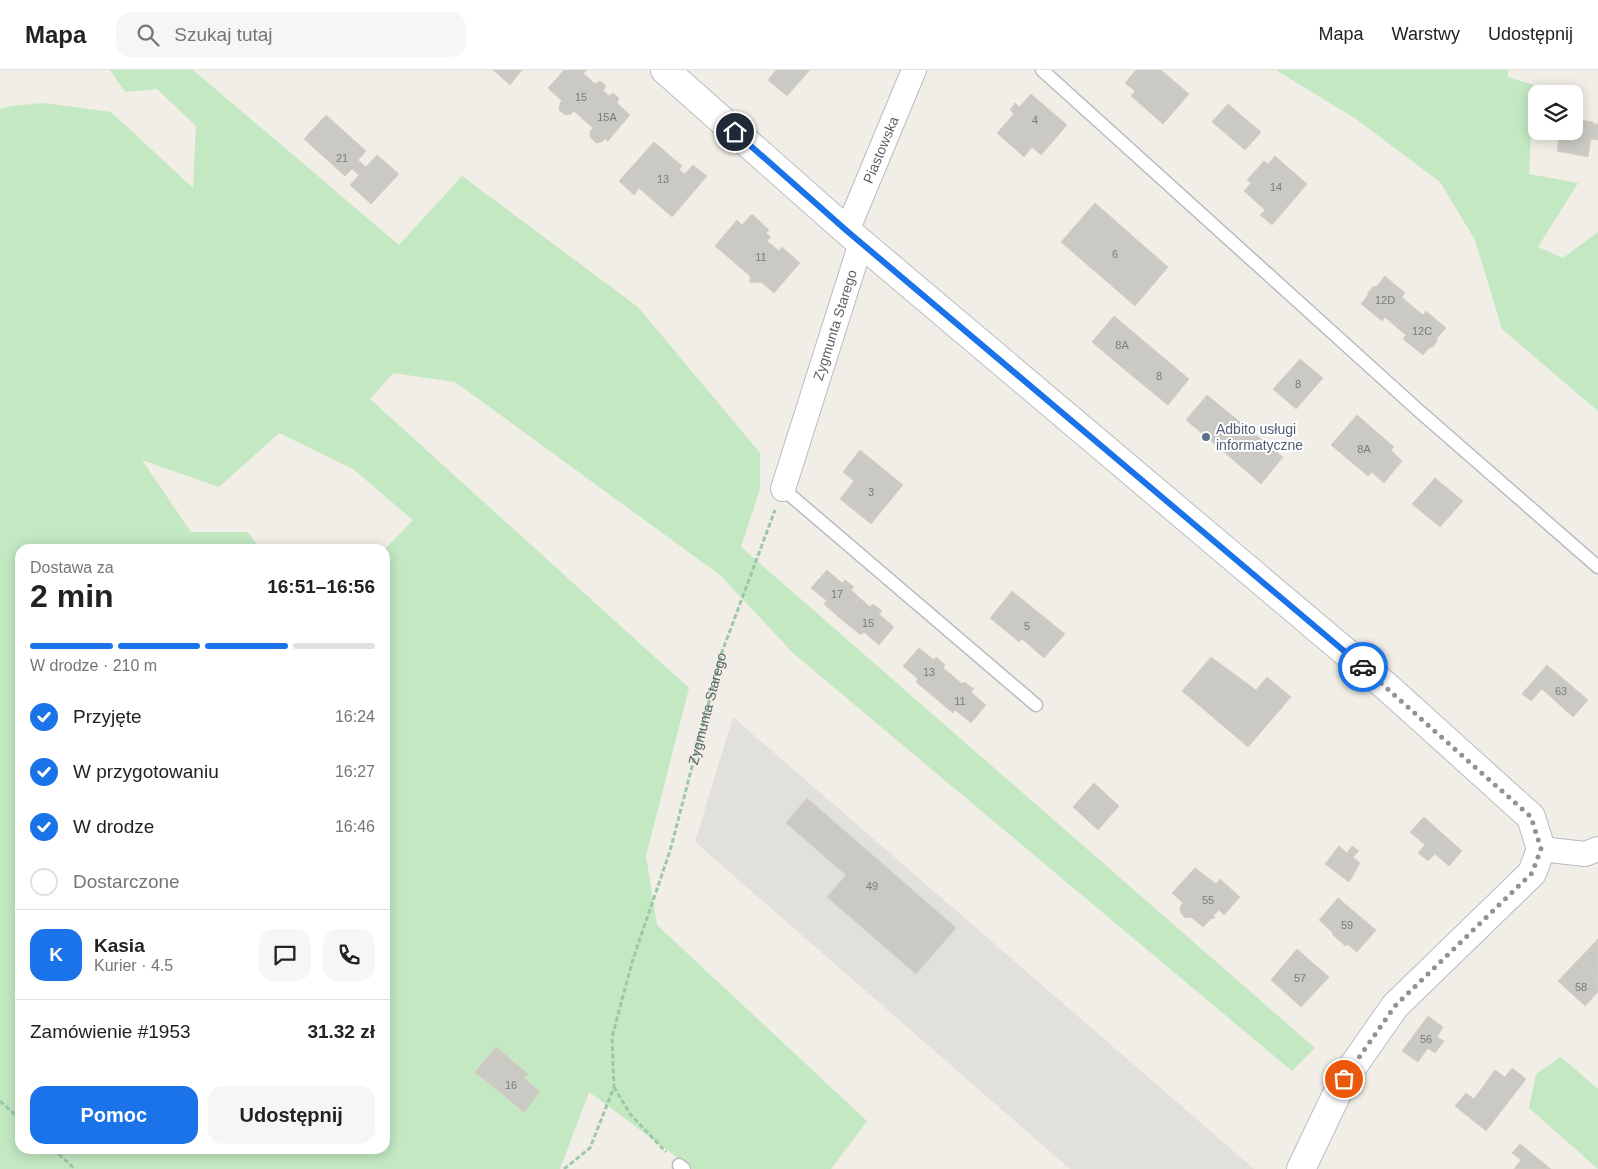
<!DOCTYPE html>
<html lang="pl">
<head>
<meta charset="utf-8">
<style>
  body { margin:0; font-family:Arial,sans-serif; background:#f6f6f6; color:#222; height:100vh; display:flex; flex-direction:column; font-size:19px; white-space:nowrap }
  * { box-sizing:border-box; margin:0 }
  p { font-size:16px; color:#767676 }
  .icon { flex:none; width:28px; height:28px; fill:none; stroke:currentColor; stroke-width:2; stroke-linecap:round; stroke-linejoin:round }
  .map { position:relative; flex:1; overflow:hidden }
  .sheet { position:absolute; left:15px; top:474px; width:375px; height:610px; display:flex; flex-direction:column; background:#fff; border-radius:15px; box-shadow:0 2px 12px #0003 }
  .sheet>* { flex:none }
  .fabs { position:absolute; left:1528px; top:15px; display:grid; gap:10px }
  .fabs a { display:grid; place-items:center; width:55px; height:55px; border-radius:10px; background:#fff; box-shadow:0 2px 12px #0003; font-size:25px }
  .pin { position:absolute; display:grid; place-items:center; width:42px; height:42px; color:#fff; margin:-21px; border:2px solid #fff; border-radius:50%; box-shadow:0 1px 5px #0007 }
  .courier { position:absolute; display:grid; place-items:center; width:50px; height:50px; margin:-25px; border:4px solid #1a73e8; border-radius:50%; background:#fff; color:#222; box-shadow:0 1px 6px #0007 }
  .headline em { font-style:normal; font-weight:700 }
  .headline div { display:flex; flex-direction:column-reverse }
  .headline { display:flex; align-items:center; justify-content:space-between; height:85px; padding:0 15px }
  h1 { font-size:32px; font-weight:700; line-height:38px }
  .bar { display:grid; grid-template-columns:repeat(4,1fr); gap:8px 5px; align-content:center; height:60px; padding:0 15px }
  .bar i { height:6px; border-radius:4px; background:#e0e0e0 }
  .bar .active { background:#1a73e8 }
  .bar p { grid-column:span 4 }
  .line { display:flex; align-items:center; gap:12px; padding:0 15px; border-top:1px solid #e0e0e0 }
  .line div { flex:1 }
  .round { display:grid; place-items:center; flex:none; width:52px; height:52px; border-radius:15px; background:#f6f6f6 }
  ol { padding:0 15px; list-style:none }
  li { display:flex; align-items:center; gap:15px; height:55px }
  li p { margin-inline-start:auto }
  li .icon { padding:5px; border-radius:50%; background:#1a73e8; color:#fff; stroke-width:4 }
  li:last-child { color:#767676 }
  li i { width:28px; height:28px; border:2px solid #e0e0e0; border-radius:50% }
  .button { display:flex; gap:10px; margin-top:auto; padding:10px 15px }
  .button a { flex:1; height:58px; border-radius:15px; background:#1a73e8; color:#fff; font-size:20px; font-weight:700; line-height:58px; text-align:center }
  .button a+a { background:#f6f6f6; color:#222 }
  header { display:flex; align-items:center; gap:30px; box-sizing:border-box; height:70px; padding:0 25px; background:#fff; border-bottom:1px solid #e0e0e0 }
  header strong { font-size:24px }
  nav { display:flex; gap:28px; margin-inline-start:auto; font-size:18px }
  .search { width:350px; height:45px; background:#f6f6f6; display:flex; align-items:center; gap:12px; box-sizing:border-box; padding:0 18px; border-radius:15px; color:#767676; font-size:19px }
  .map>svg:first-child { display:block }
  .industrial { fill:#e1e0da }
  .green { fill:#c3e8c2; fill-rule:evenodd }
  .building { fill:#cbc9c3; stroke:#d5d0c4 }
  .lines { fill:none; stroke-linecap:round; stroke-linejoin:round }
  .lane-casing { stroke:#b8bcc0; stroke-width:15 }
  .street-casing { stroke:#b8bcc0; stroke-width:26 }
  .secondary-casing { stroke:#b9bdc2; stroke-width:30 }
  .path { stroke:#9bc9a8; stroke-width:3; stroke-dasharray:5 2.5; stroke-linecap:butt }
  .lane { stroke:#fff; stroke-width:12 }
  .street { stroke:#fff; stroke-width:24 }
  .secondary { stroke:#fff; stroke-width:28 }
  .done { stroke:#909393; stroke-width:5; stroke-dasharray:0 9 }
  .route { stroke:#1a73e8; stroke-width:6 }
  .service-dot { fill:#5c6f8a; stroke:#fff; stroke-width:2 }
  .labels { text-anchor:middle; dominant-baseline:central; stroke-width:4; stroke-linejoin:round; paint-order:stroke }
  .number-label { font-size:11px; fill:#787c7e }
  .street-label { font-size:14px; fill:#5d6267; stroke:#fff }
  .service-label { font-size:14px; fill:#4e5e75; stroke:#fff; text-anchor:start }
</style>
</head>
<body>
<header>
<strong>Mapa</strong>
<div class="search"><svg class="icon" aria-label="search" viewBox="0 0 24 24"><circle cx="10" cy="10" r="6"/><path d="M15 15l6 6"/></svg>Szukaj tutaj</div>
<nav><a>Mapa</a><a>Warstwy</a><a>Udostępnij</a></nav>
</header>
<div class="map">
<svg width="1598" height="1099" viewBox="0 0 1598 1099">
  <rect width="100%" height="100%" fill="#f0eee6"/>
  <polygon class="industrial" points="733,647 1254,1099 1070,1099 695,772"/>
  <g class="green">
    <path d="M110,0h83l206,175 63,-69 176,131 122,146v36l-19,58 574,501 -23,23 -498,-417 -74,-79 -265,-193 -62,-9 -23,26 319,289 -43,168 11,69 210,196 -36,48h-138l-104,-77 -29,77h-560v-1060l11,-3 32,-3 68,9 82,76 3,-62 -39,-37 -32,3zM279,363l74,36 60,51 -28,29v600h-365v-600h240l-12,-17h-57l-49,-72 77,27z"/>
    <polygon points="1276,0 1508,0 1508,7 1533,15 1529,104 1578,113 1538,177 1563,188 1598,162 1598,341 1502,259 1475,170 1440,112 1356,49"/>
    <polygon points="1561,987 1598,1019 1598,1099 1529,1038 1536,1004"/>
  </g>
  <g class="building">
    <polygon points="493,0 522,0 510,15"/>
    <polygon points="564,0 587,0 583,3 595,14 600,11 606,16 603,21 606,23 584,50 574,41 571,44 565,45 559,40 560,33 562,31 548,18"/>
    <polygon points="776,0 810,0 787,26 768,10"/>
    <polygon points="1136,0 1161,0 1189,24 1163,54 1131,26 1135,21 1125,13"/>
    <polygon points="606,23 609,26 613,23 619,28 617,33 630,45 608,71 605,69 602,72 596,73 590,67 590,61 593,58 584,50"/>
    <polygon points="1031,24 1067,55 1041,85 1032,77 1024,87 997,63 1014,44 1010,40 1015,33 1019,37"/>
    <polygon points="1228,34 1261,62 1245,80 1212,52"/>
    <polygon points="326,45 366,81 358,90 366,97 377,85 399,104 371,134 350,115 359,105 352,99 345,106 304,69"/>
    <polygon points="1574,49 1593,52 1593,54 1598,54 1598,70 1591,69 1588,87 1557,81 1560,61 1574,61"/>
    <polygon points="654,72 682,96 679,100 685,104 693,95 707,106 672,147 639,118 634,125 619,111"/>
    <polygon points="1275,86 1307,114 1272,155 1260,145 1265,140 1244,121 1251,113 1247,110 1264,91 1268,94"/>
    <polygon points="1095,133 1168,197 1135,236 1061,172"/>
    <polygon points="752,144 769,160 766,163 771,167 767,171 779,181 782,177 800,193 774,223 761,212 750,213 750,206 715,176 737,150 742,155"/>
    <polygon points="1385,206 1405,223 1402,227 1412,236 1395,256 1385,247 1382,251 1361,234 1368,225 1368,222 1374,216 1376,217"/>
    <polygon points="1412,236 1423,245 1426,241 1446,258 1437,268 1437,271 1433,277 1430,277 1423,285 1403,269 1406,265 1395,256"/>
    <polygon points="1114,246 1152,278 1130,304 1092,272"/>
    <polygon points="1152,278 1189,309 1168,335 1130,304"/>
    <polygon points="1300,289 1323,308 1296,339 1273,319"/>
    <polygon points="1207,325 1245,356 1224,382 1186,350"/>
    <polygon points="1357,345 1394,377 1391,380 1402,391 1384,413 1372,402 1368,406 1331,375"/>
    <polygon points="1245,356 1283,387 1261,414 1224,382"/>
    <polygon points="860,380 903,415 871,454 840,429 854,411 843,402"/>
    <polygon points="1435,408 1463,431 1440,457 1412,434"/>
    <polygon points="827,500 842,513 845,510 854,517 851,520 860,528 842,550 824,534 827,531 811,518"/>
    <polygon points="1012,521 1065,564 1044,588 1022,569 1019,572 990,548"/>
    <polygon points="860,528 870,537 873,534 882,541 879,544 894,557 879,575 864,562 861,565 842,550"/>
    <polygon points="919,578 934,590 936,587 945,595 943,598 953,606 934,627 916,612 918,609 903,596"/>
    <polygon points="1211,587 1256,620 1267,607 1291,627 1248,677 1182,621"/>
    <polygon points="1547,595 1588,630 1573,647 1542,619 1531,631 1522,624"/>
    <polygon points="953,606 962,614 964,612 974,619 971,622 986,635 971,653 955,640 953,643 934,627"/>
    <polygon points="1094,713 1119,736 1098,760 1073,737"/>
    <polygon points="807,728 956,858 916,904 827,827 846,805 786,753"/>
    <polygon points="1424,747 1462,781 1449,796 1435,784 1428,791 1418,783 1425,775 1410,762"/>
    <polygon points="1339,776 1347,783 1352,776 1359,781 1353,787 1360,793 1349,812 1325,794"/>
    <polygon points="1195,798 1216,814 1220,809 1240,827 1224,845 1219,840 1213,846 1215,847 1213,849 1212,848 1203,857 1191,847 1185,848 1181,843 1180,837 1183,833 1172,823"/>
    <polygon points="1338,828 1376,860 1357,882 1347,874 1345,876 1332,864 1333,863 1319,850"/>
    <polygon points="1598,869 1598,909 1578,890"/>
    <polygon points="1297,879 1329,907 1301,937 1271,910"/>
    <polygon points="1578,890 1598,909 1598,922 1585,936 1558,911"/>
    <polygon points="1428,946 1443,957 1437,967 1444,971 1435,983 1428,978 1418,992 1402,981"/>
    <polygon points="496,977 528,1004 524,1008 540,1022 524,1042 475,1002"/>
    <polygon points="1512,998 1526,1009 1486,1061 1455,1036 1466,1023 1474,1029 1495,1000 1505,1007"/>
    <polygon points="1520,1074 1551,1099 1514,1099 1521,1090 1512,1083"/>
  </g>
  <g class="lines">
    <g class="lane-casing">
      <g id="lane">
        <polyline points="1042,0 1418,340 1598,497"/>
        <polyline points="783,419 1036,635"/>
        <polyline points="679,1095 684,1099"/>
      </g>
    </g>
    <g class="street-casing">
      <g id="street">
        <path id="s2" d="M847,161l67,-161"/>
        <path id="s3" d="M783,419l78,-246"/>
        <polyline points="1541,779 1585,784 1598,779"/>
      </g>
    </g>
    <g class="secondary-casing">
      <polyline id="secondary" points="665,0 847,161 1387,617 1531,747 1541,779 1532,803 1395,936 1344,1009 1301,1099"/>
    </g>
    <g class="path">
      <polyline points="614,1017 630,1044 666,1082"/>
      <polyline points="0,1031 20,1049"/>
      <polyline points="53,1079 75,1099"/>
      <path id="s1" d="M564,1099l26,-21 24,-61 -2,-50 21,-78 37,-108 52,-199 53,-142"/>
    </g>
    <use href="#lane" class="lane"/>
    <use href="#street" class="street"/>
    <use href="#secondary" class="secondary"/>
  </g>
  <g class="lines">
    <polyline class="done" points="1344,1009 1395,936 1532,803 1541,779 1531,747 1363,597"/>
    <polyline class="route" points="735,62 847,161 1363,597"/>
  </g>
  <circle class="service-dot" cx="1206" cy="367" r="5"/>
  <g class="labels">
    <g class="number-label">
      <text x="581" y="27">15</text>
      <text x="607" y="47">15A</text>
      <text x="1035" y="50">4</text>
      <text x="342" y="88">21</text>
      <text x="663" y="109">13</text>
      <text x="1276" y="117">14</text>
      <text x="1115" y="184">6</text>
      <text x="761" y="187">11</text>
      <text x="1385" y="230">12D</text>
      <text x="1422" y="261">12C</text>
      <text x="1122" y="275">8A</text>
      <text x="1159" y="306">8</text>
      <text x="1298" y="314">8</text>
      <text x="1364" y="379">8A</text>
      <text x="871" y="422">3</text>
      <text x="837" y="524">17</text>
      <text x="868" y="553">15</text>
      <text x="1027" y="556">5</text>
      <text x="929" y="602">13</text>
      <text x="1561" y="621">63</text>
      <text x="960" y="631">11</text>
      <text x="872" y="816">49</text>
      <text x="1208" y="830">55</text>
      <text x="1347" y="855">59</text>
      <text x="1300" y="908">57</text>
      <text x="1581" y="917">58</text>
      <text x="1426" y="969">56</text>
      <text x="511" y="1015">16</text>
    </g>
    <g class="street-label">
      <text stroke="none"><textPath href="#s2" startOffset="88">Piastowska</textPath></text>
      <text stroke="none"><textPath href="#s3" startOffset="172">Zygmunta Starego</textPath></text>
      <text stroke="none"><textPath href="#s1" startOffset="491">Zygmunta Starego</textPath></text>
    </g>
    <g class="service-label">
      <text x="1216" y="359">Adbito usługi<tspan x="1216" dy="16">informatyczne</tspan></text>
    </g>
  </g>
</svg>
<div class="fabs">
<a><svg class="icon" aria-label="layers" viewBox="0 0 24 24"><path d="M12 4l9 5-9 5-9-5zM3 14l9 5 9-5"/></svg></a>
</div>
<div class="pin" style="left:1344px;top:1009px;background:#ea580c"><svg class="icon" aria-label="bag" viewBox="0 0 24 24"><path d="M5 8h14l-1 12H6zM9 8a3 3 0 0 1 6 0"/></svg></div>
<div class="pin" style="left:735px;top:62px;background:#1f2937"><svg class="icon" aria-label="home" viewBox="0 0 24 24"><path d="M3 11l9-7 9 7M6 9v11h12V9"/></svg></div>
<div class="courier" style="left:1363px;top:597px"><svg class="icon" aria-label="car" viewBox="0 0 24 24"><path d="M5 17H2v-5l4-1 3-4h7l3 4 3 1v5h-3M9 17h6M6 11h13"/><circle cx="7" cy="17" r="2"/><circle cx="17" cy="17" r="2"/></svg></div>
<section class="sheet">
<div class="headline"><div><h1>2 min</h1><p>Dostawa za</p></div><em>16:51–16:56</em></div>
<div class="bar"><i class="active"></i><i class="active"></i><i class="active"></i><i></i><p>W drodze · 210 m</p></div>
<ol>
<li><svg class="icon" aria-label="check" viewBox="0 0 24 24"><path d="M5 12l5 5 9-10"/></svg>Przyjęte<p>16:24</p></li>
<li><svg class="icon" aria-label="check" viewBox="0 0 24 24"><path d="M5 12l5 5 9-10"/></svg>W przygotowaniu<p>16:27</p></li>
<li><svg class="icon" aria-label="check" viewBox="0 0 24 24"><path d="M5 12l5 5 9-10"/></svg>W drodze<p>16:46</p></li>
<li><i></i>Dostarczone</li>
</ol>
<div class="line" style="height:90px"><b class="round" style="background:#1a73e8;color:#fff">K</b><div><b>Kasia</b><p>Kurier · 4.5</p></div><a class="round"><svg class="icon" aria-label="chat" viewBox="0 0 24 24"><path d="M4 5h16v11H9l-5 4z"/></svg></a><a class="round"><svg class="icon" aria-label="phone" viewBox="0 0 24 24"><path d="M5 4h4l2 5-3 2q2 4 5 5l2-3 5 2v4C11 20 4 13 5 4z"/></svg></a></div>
<div class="line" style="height:65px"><div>Zamówienie #1953</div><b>31.32 zł</b></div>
<div class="button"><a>Pomoc</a><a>Udostępnij</a></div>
</section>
</div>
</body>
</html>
